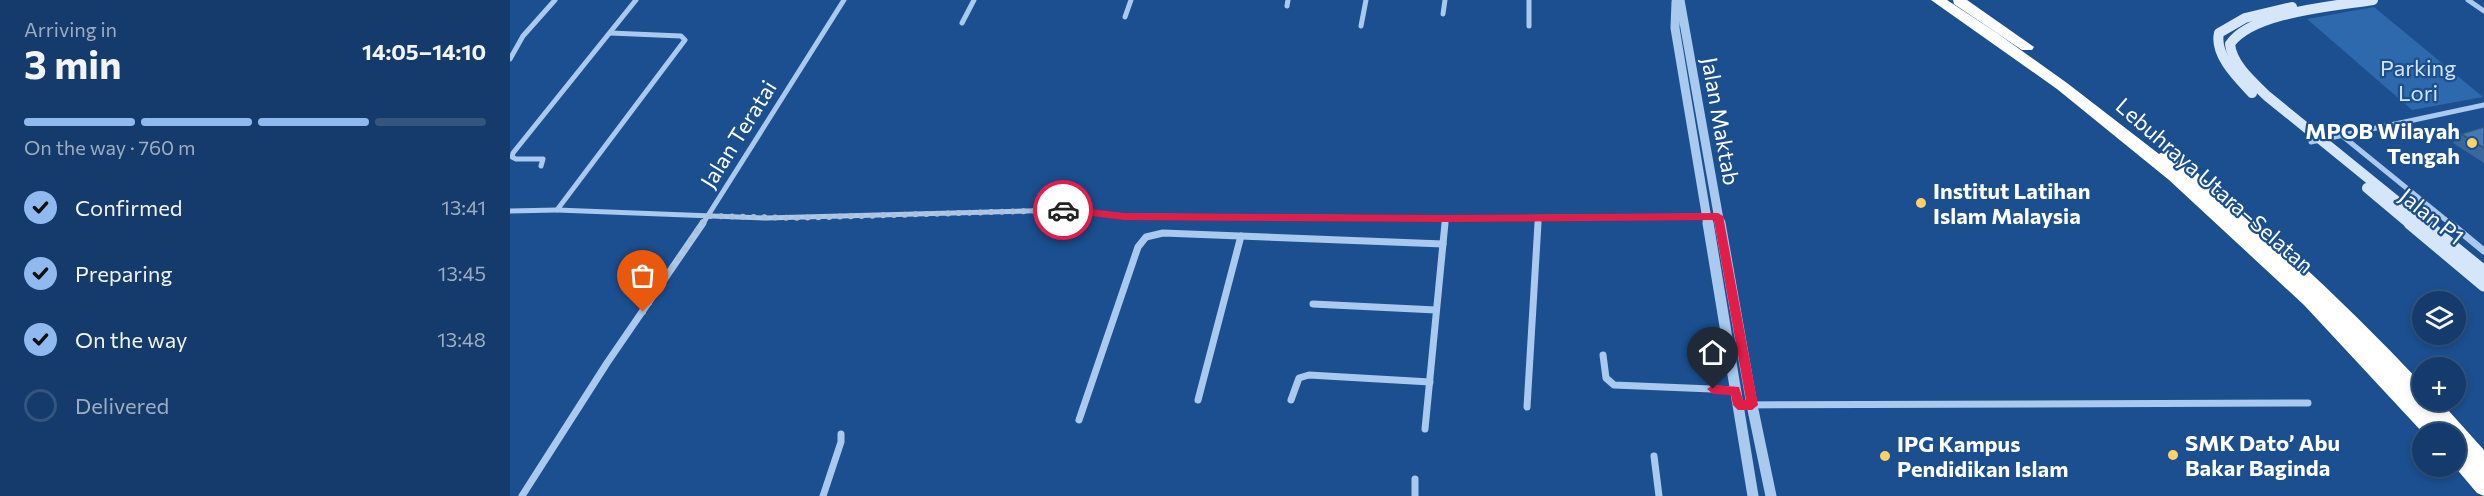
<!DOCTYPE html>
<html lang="en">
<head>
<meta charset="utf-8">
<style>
  body { margin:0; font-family:Commissioner,sans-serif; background:#214673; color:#f1f3f6; height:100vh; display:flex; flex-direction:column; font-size:22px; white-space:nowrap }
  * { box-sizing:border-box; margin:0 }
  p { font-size:20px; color:#9dadc1 }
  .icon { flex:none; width:33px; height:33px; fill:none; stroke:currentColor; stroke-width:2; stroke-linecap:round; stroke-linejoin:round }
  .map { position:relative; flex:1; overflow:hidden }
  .side { display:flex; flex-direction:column; background:#143b6b; width:510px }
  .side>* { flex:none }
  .fabs { position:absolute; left:1902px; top:291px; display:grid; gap:12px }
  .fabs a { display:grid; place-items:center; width:54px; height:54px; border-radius:50%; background:#143b6b; box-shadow:0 3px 9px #0003,0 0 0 2px #33557e; font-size:30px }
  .pin { position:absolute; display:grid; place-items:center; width:51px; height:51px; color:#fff; margin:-62px -26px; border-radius:50% 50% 50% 0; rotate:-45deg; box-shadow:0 0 6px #0007 }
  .pin .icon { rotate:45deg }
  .courier { position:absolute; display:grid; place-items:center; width:60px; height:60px; margin:-30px; border:4px solid #e11d48; border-radius:50%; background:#fff; color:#222; box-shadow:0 2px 8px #0007 }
  .summary em { font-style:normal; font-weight:700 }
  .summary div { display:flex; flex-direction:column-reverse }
  .summary { display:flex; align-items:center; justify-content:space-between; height:102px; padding:0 24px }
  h1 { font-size:39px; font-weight:700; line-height:45px }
  .bar { display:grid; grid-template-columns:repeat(4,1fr); gap:9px 6px; align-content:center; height:72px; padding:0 24px }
  .bar i { height:8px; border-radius:4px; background:#33557e }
  .bar .on { background:#90b9f0 }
  .bar p { grid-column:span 4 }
  ol { padding:0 24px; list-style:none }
  li { display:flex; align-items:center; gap:18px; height:66px }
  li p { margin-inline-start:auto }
  li .icon { padding:6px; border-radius:50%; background:#90b9f0; color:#111; stroke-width:4 }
  li:last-child { color:#9dadc1 }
  li i { width:33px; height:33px; border:3px solid #33557e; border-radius:50% }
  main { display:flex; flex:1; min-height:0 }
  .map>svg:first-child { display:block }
  .green { fill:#2e69ad }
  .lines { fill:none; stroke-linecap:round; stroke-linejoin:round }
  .minor-far1 { stroke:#a9c9ee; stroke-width:5 }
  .minor { stroke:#a9c9ee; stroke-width:7 }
  .tertiary-far1 { stroke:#a9c9ee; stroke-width:9 }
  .tertiary { stroke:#a9c9ee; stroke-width:11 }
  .secondary-far1 { stroke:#d6e6fa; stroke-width:10 }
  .secondary { stroke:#d6e6fa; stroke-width:13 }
  .motorway { fill:#fff; fill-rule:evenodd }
  .wall { fill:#3a679d }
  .building { fill:#4478b7; stroke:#305480; stroke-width:1.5 }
  .route { fill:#e11d48 }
  .done { stroke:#afc1d8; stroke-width:6; stroke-dasharray:0 10.8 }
  .poi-dot { fill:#ffd166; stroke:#1b4f8f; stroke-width:2 }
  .labels { text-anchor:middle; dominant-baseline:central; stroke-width:4.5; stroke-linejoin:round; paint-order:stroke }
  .park-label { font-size:22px; fill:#cfe3fa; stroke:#1b4f8f }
  .street-label { font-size:22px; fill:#fff; stroke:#1b4f8f }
  .poi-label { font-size:22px; font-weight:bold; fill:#fff; stroke:#1b4f8f; text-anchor:start }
</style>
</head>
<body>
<main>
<section class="side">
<div class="summary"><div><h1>3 min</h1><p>Arriving in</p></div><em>14:05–14:10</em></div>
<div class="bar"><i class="on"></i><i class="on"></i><i class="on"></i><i></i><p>On the way · 760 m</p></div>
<ol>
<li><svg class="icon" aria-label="check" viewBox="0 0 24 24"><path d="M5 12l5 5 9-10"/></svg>Confirmed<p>13:41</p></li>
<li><svg class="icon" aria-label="check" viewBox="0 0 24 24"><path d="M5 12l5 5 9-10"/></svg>Preparing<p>13:45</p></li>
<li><svg class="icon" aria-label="check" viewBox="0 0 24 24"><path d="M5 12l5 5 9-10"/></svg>On the way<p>13:48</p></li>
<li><i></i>Delivered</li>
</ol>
</section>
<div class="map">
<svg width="1974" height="496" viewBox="0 0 1974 496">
  <rect width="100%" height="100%" fill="#1b4f8f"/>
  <polygon class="green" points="1864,7 1973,97 1902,110 1797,19"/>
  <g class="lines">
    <g class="minor-far1">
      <polyline points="1019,0 1019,26"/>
      <polyline points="1958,0 1974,11"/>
      <polyline points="777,6 778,0"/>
      <polyline points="933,14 935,0"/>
      <polyline points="615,17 621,0"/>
      <polyline points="452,23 464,0"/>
      <polyline points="851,26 856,0"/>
      <polyline points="100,33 171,36 175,40 47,210 256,218 555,210 614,216 936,218 1208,216"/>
      <polyline points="0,59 13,36 45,0"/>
      <polyline points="1830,134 1942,225"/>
      <polyline points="1801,142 1974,105"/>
      <polyline points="31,166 33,159 6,159 2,157 3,153 126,0"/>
      <polyline points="0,211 47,210"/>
      <polyline points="192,225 334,0"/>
      <polyline points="935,225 936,218"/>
      <polyline points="1028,225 1028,218"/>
    </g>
    <g class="minor">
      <polyline points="1940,223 1974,251"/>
      <polyline points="803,304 926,310"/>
      <polyline points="1093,355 1096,378 1104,385 1226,390"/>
      <polyline points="688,400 731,236"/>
      <polyline points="781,400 789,378 799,375 920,382"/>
      <polyline points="1228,405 1798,403"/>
      <polyline points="1017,407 1028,223"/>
      <polyline points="569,420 628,247 636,237 653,233 933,244"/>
      <polyline points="915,429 935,223"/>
      <polyline points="1144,456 1149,496"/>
      <polyline points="905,479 905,496"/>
      <polyline points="12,496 97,363 193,223"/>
      <polyline points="313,496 331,442 331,434"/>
    </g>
    <g class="tertiary-far1">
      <polyline points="1170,0 1210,225"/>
      <polyline points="1166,2 1165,28 1198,225"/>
    </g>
    <g class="tertiary">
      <polyline points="1198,223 1243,496"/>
      <polyline points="1210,223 1242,405 1261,496"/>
    </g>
    <g class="secondary-far1">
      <path d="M1863,0c-38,6 -121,12 -143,44 2,21 23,38 37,52l159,129"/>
      <path d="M1742,93c-14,-15 -38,-38 -33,-60l26,-15 47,-11"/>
      <polyline points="1857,188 1901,225"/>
    </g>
    <g class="secondary">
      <polyline points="1900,223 1974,285"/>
      <polyline points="1914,223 1974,272"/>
    </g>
    <g class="motorway">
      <path d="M1421,0h16l50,33 70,50 92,71 7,-4 5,1c89,73 173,150 251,233v16h17l45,50v46l-7,-3 -23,-27 2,-32h-32l-120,-129 -135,-125 -112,-91z"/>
      <polygon points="1443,0 1457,0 1524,47 1522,50 1512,50 1444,4"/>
    </g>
  </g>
  <polygon class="wall" points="1974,127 1974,163 1943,143 1951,134"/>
  <polygon class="building" points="1974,127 1974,148 1951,134"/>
  <polygon class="route" points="553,206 614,213 936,215 1208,213 1213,216 1248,405 1242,410 1228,410 1223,405 1221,395 1203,394 1197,389 1203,385 1229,387 1233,400 1236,400 1204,220 936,222 614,220 550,212 550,207"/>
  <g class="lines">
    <polyline class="done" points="133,312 197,216 282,218 553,210"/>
  </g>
  <g class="poi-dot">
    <circle cx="1962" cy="143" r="6"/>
    <circle cx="1411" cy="203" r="6"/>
    <circle cx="1663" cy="455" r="6"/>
    <circle cx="1375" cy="456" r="6"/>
  </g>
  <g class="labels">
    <g class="park-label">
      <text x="1908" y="67">Parking<tspan x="1908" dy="25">Lori</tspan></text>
    </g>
    <g class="street-label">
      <text transform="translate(1211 121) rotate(80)">Jalan Maktab</text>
      <text transform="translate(228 134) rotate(-58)">Jalan Teratai</text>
      <text transform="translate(1705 185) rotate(41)">Lebuhraya Utara–Selatan</text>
      <text transform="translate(1922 216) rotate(39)">Jalan P1</text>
    </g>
    <g class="poi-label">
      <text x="1950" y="130" text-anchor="end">MPOB Wilayah<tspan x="1950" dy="25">Tengah</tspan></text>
      <text x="1423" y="190">Institut Latihan<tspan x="1423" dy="25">Islam Malaysia</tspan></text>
      <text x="1675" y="442">SMK Dato’ Abu<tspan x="1675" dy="25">Bakar Baginda</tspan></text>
      <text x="1387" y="443">IPG Kampus<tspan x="1387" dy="25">Pendidikan Islam</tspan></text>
    </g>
  </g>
</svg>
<div class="fabs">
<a><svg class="icon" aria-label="layers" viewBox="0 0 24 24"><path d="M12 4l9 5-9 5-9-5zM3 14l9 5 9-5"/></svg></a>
<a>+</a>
<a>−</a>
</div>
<div class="pin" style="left:133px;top:312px;background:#ea580c"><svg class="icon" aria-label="bag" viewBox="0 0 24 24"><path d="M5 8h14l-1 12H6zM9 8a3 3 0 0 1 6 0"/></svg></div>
<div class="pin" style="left:1203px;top:389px;background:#1f2937"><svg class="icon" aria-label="home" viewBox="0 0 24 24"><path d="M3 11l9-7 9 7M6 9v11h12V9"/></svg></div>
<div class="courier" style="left:553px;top:210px"><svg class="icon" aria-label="car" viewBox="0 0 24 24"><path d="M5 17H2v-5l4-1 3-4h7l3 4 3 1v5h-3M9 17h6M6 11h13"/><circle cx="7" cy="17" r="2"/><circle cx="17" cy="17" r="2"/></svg></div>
</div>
</main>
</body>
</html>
